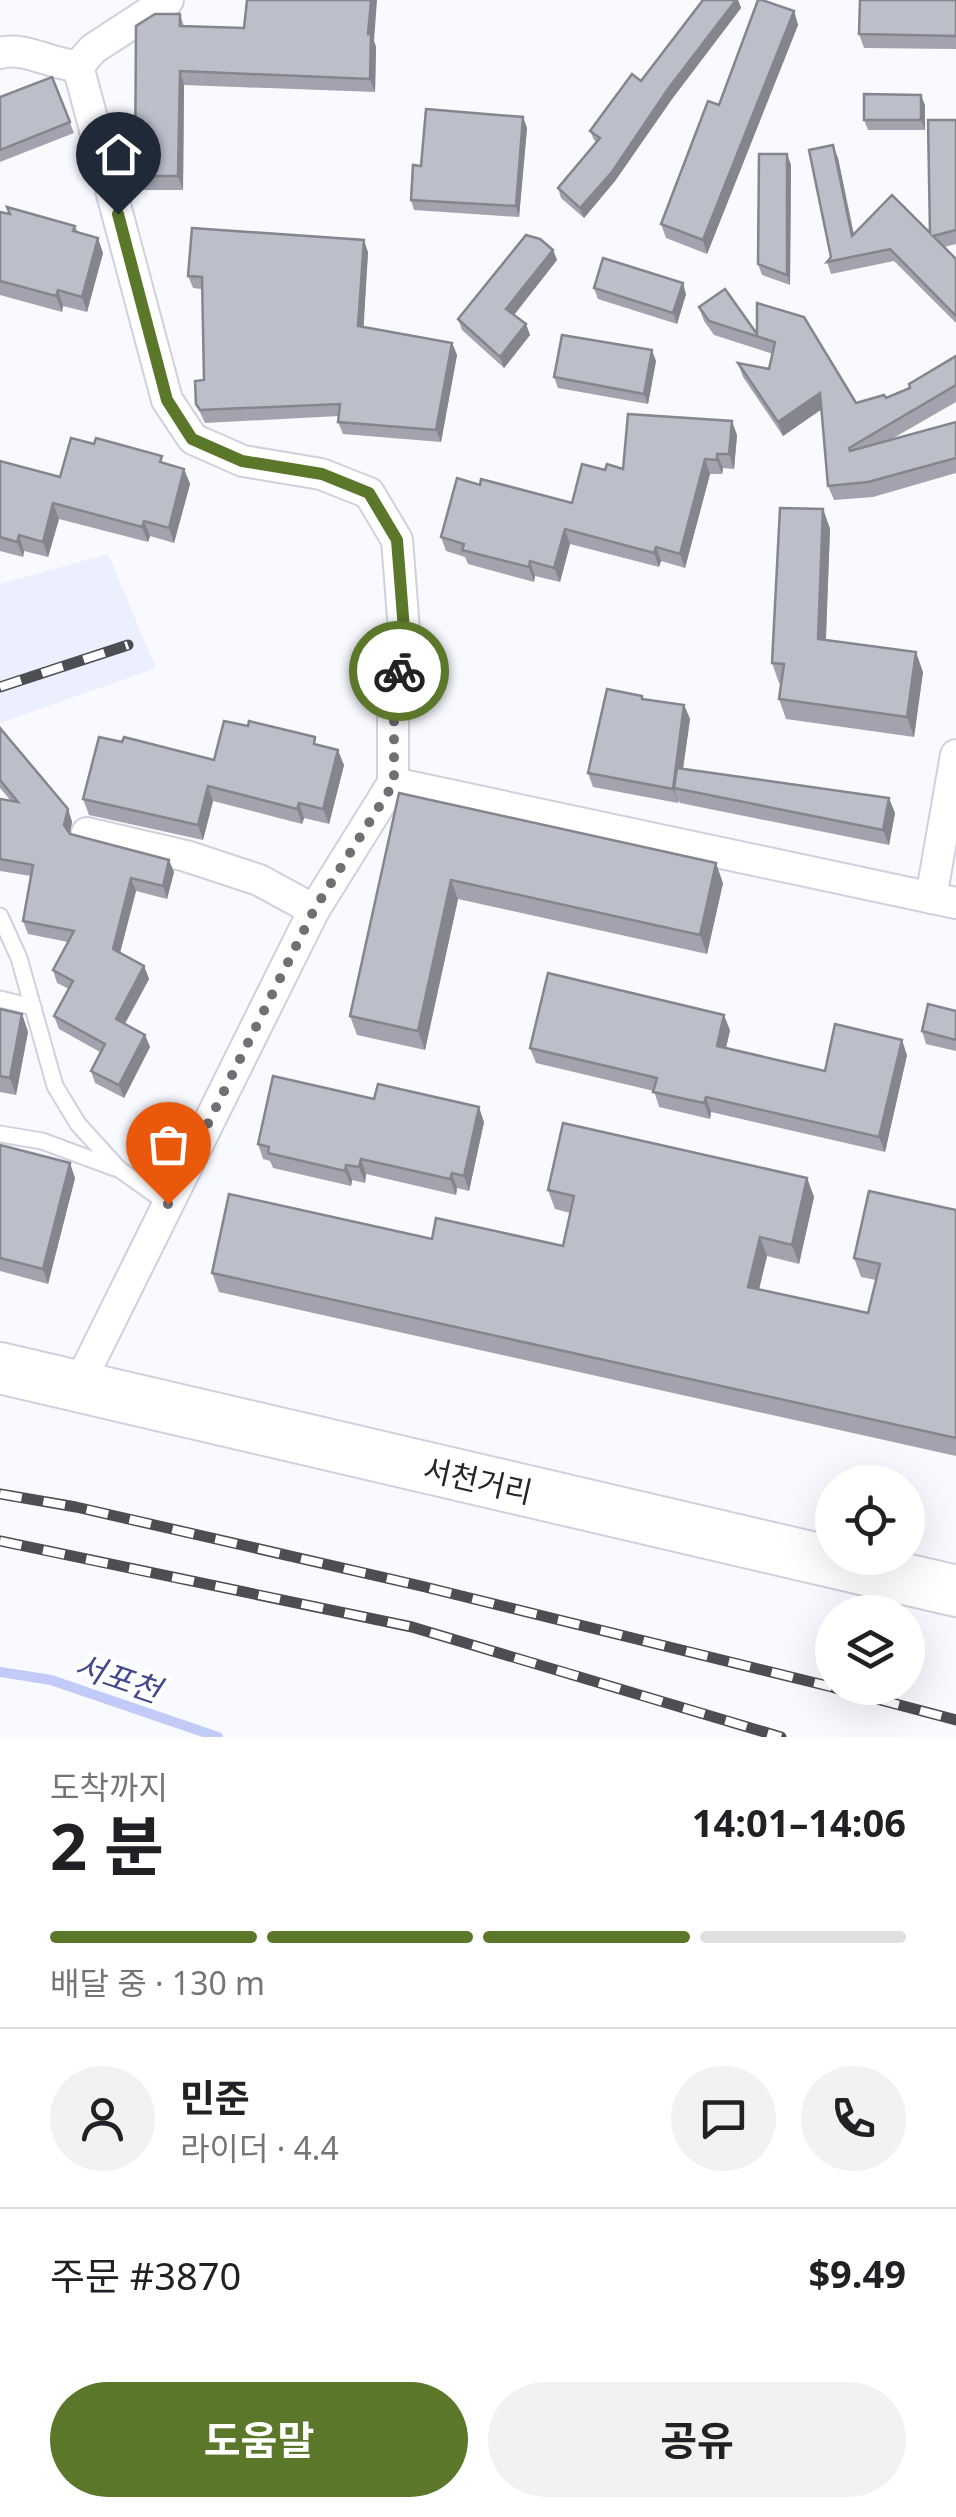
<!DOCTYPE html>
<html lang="ko">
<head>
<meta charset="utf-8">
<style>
  body { margin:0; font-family:"Noto Sans","Noto Sans KR",sans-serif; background:#f2f2f2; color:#202124; height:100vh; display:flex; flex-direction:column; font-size:38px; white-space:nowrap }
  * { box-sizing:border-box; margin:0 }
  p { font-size:32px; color:#757577 }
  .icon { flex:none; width:55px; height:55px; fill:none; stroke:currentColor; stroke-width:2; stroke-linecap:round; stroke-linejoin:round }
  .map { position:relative; height:1737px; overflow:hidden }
  .side { display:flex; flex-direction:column; background:#fff; flex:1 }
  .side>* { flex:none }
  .controls { position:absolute; left:815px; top:1465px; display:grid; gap:20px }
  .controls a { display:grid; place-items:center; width:110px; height:110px; border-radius:50%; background:#fff; box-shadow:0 10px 40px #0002; font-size:50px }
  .pin { position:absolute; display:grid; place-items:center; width:85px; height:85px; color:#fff; margin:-102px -42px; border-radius:50% 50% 50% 0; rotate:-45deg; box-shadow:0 0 10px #0007 }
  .pin .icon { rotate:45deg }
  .courier { position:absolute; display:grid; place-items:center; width:100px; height:100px; margin:-50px; border:8px solid #5b772a; border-radius:50%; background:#fff; color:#222; box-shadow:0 2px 12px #0007 }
  .summary em { font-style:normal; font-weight:700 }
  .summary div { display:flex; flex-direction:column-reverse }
  .summary { display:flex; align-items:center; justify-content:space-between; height:170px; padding:0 50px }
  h1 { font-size:65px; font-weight:700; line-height:75px }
  .bar { display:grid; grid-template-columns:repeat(4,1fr); gap:15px 10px; align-content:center; height:120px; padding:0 50px }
  .bar i { height:12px; border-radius:8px; background:#e0e0e0 }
  .bar .selected { background:#5b772a }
  .bar p { grid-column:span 4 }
  .line { display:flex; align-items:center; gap:25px; padding:0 50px; border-top:2px solid #e0e0e0 }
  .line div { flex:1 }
  .round { display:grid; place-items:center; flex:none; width:105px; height:105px; border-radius:52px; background:#f2f2f2 }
  .primary-button { display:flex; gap:20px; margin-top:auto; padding:20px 50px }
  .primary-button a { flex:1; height:115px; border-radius:60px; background:#5b772a; color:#fff; font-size:40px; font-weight:700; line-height:115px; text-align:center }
  .primary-button a+a { background:#f2f2f2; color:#202124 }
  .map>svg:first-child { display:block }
  .built { fill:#ebeffe }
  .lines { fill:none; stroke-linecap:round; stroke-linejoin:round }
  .stream { stroke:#c2caf7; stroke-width:10 }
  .lane-casing { stroke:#cfd1dd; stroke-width:19 }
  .street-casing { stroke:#cfd1dd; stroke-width:34 }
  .primary-casing { stroke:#cfd1dd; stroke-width:54 }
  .lane { stroke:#fff; stroke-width:15 }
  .street { stroke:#fff; stroke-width:30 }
  .primary { stroke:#fff; stroke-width:50 }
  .rail-casing { stroke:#4d4e52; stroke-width:11 }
  .rail { stroke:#fff; stroke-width:8; stroke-dasharray:22; stroke-linecap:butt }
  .wall { fill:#a2a3ae }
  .shaded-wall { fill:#84858d }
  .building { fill:#bcbeca; stroke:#84858d; stroke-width:2.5 }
  .done { stroke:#6f7074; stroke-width:10; stroke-dasharray:0 18 }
  .route { stroke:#5b772a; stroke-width:12 }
  .labels { text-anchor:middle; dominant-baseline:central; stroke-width:9; stroke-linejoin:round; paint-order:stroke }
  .street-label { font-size:30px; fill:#242529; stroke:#fff }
  .water-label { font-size:32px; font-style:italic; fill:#434a8c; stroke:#fff }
</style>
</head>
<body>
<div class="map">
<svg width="956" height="1737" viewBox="0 0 956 1737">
  <rect width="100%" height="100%" fill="#f9faff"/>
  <polygon class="built" points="108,554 156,668 0,723 0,584"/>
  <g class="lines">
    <polyline class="stream" points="0,1672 51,1680 218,1737"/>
    <g class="lane-casing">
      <g id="lane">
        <polyline points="0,916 19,958 55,1086 78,1124 119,1169 168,1204"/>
        <polyline points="0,999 33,1007"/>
        <polyline points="0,1134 42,1141 115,1168"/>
      </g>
    </g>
    <g class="street-casing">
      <g id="street">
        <path d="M0,53c25,-7 52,12 78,13"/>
        <polyline points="393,783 956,903"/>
        <polyline points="87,833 186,856 259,880 314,910"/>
        <polyline points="931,898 956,755"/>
        <polyline points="78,1386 314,910 393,783 393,719 404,630 397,540 369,493 321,474 243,461 193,439 167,400 78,66 93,49 168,0"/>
      </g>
    </g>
    <g class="primary-casing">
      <polyline id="primary" points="0,1368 956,1591"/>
    </g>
    <use href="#lane" class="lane"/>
    <use href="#street" class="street"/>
    <use href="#primary" class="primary"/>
    <g class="rail-casing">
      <g id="rail">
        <polyline points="0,687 128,645"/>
        <polyline points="0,1494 76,1507 421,1586 832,1687"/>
        <polyline points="0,1541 412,1627 781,1737"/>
        <polyline points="835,1688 956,1720"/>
      </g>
    </g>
    <use href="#rail" class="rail"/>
  </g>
  <g class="wall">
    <polygon points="703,0 738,0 741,8 672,99 615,181 584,218 561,198 558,188 597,142 594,140 590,131 641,81"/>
    <polygon points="956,0 956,49 864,48 859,34"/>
    <polygon points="794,11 798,25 707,254 666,238 661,224 719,105"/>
    <polygon points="180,14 184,26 374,41 376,47 375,92 184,85 183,190 139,190 135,176"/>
    <polygon points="52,77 74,133 0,162 0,97"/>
    <polygon points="925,105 925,130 868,130 864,120"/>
    <polygon points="523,117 527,128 519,217 414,210 411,200 421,166"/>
    <polygon points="956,120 956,244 944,247 956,259 956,323 894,261 831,274 827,262 831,257 838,158 854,234 930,233"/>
    <polygon points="787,154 791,165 790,285 762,275 758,264"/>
    <polygon points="0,212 75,226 78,232 103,253 87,312 63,306 62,312 0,295"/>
    <polygon points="553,250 557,260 514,315 526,324 530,335 504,368 462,330 458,319"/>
    <polygon points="368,252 363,327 452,343 457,355 441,442 343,434 338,422 339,416 205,423 196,404 204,380 202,289 193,288 188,276"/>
    <polygon points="594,288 686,294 677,324 598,299"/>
    <polygon points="757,303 856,403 886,398 910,388 956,356 956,402 890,440 956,422 956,473 873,497 834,500 828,486 821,409 783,436 743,377 738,363 769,369 773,354 714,335 704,321 699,307 757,334"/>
    <polygon points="656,361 648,404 558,388 554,377"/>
    <polygon points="737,435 734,469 723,468 722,474 710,474 685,568 661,561 659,567 570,544 560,582 535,576 534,582 468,564 465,557 446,551 441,537 480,485 572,503 605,470 623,469"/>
    <polygon points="0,461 60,477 164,463 184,469 190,484 174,543 150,536 148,542 59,519 48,557 24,551 23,557 0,551"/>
    <polygon points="823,509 830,529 826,640 923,672 914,737 786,719 779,699 781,683 779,683 772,663"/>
    <polygon points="642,696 644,700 684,705 690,719 683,769 895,813 889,845 680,803 679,801 678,803 593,787 588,773"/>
    <polygon points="0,728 68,809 72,822 70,834 174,872 167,899 136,891 120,952 144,966 149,979 125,1024 145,1035 150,1047 124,1098 95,1083 91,1071 100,1052 59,1029 54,1016 69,989 57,983 53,970 68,942 28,934 23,921 31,876 0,871 0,799 11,801 0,788"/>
    <polygon points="122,742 214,760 318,745 344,765 329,824 304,818 302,824 213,801 203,840 89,815 83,799"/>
    <polygon points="399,793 723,883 707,954 458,899 425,1050 357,1035 350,1016"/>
    <polygon points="0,1009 22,1014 28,1032 16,1095 0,1092"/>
    <polygon points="956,1011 956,1051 926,1044 922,1031"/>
    <polygon points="730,1030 726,1048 825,1071 907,1055 885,1152 711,1112 710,1119 659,1107 654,1091 536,1063 530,1048"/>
    <polygon points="374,1099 484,1122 469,1191 457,1188 456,1195 366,1174 365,1183 352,1180 351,1186 273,1168 270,1161 263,1159 258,1144"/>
    <polygon points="0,1145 75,1178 48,1284 0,1271"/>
    <polygon points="807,1178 814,1197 799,1264 767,1256 759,1289 868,1313 876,1280 861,1277 854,1258 956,1210 956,1456 219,1292 212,1273 432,1239 563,1246 570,1213 555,1209 548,1190"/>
  </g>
  <g class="shaded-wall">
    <polygon points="371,0 377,0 374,41 376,47 375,92 370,79 368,34"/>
    <polygon points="736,0 738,0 741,8 672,99 615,181 584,218 580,208 668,89"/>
    <polygon points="794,11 798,25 707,254 703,240"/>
    <polygon points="180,71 184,85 183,190 178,176"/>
    <polygon points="921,95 925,105 925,130 921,120"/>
    <polygon points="523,117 527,128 519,217 516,206"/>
    <polygon points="833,145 838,158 856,248 852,236"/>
    <polygon points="787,154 791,165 790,285 787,275"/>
    <polygon points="98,238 103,253 87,312 82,297"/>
    <polygon points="364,240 368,252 363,338 358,326"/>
    <polygon points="553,250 557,260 510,320 506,309"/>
    <polygon points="683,283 686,294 677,324 673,313"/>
    <polygon points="58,290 63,306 62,312 56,296"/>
    <polygon points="526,324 530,335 504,368 500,357"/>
    <polygon points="452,343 457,355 441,442 436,430"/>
    <polygon points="652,350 656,361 648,404 644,394"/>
    <polygon points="820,393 825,407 783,436 778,422"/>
    <polygon points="732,421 737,435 734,469 729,454"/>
    <polygon points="717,454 723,468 722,474 717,460"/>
    <polygon points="705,459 710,474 685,568 680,554"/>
    <polygon points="184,469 190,484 174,543 169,528"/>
    <polygon points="53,503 59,519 48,557 43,542"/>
    <polygon points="823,509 830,529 825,658 818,639"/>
    <polygon points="144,521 150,536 148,542 142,527"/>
    <polygon points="565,529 570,544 560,582 554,568"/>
    <polygon points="19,535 24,551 23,557 17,542"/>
    <polygon points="656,547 661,561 659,567 654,553"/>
    <polygon points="530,561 535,576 534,582 529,567"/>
    <polygon points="916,652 923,672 914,737 907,717"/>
    <polygon points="684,705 690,719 680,789 674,788 678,803 673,789"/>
    <polygon points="338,750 344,765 329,824 323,809"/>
    <polygon points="208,786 213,801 203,840 198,825"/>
    <polygon points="889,798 895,813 889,845 883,830"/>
    <polygon points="299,803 304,818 302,824 297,809"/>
    <polygon points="68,809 72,822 69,838 64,825"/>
    <polygon points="169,860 174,872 167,899 163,886"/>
    <polygon points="716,863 723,883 707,954 700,935"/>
    <polygon points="131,878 136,891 118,961 113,949"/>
    <polygon points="451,880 458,899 425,1050 418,1031"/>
    <polygon points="144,966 149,979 120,1032 116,1019"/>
    <polygon points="22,1014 28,1032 16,1095 10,1078"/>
    <polygon points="724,1015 730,1030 723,1061 717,1046"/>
    <polygon points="145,1035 150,1047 124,1098 119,1085"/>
    <polygon points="902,1040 907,1055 885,1152 879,1137"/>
    <polygon points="706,1097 711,1112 710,1119 704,1103"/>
    <polygon points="479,1107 484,1122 469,1191 464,1176"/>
    <polygon points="361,1159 366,1174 365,1183 359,1167"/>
    <polygon points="70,1163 75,1178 48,1284 43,1269"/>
    <polygon points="346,1165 352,1180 351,1186 345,1171"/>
    <polygon points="452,1173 457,1188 456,1195 450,1179"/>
    <polygon points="807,1178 814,1197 799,1264 792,1245"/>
    <polygon points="760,1237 767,1256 755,1306 748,1287"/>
  </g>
  <g class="building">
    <polygon points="247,0 371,0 368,34 371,34 370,79 180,71 178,176 135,176 136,26 155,14 180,14 180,26 244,28"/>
    <polygon points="703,0 736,0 668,89 612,172 580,208 558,188 600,138 590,131 632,74 641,81"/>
    <polygon points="758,0 762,0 794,11 703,240 661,224 708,101 719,105"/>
    <polygon points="860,0 956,0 956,36 859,34"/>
    <polygon points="52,77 70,122 0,150 0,97"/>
    <polygon points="864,94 921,95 921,120 864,120"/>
    <polygon points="426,109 523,117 516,206 411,200 413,165 421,166"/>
    <polygon points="928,120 956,120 956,230 933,236 956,259 956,316 890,249 827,262 831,257 809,150 833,145 852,236 892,195 930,233"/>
    <polygon points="759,154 787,154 787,275 758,264"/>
    <polygon points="7,207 75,226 73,231 98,238 82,297 58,290 56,296 0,281 0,212 10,214"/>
    <polygon points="192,228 364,240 358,326 452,343 436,430 338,422 340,404 200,410 196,404 195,381 204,380 202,277 188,276"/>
    <polygon points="526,235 540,239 553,250 506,309 526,324 500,357 458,319"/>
    <polygon points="603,258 683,283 673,313 594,288"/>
    <polygon points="725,289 757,334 757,303 804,317 856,403 884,395 886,398 910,388 909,384 956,356 956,385 849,448 850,451 956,422 956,458 868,482 828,486 820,393 778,422 738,363 769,369 775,342 709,321 699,307"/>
    <polygon points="562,335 652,350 644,394 554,377"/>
    <polygon points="628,414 732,421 729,454 717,454 717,460 705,459 680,554 656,547 654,553 565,529 554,568 530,561 529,567 462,550 464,544 441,537 457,478 480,485 481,479 572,503 582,464 605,470 607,464 623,469"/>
    <polygon points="71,438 94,444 96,438 162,456 160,462 184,469 169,528 144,521 142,527 53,503 43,542 19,535 17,542 0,537 0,461 60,477"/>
    <polygon points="780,508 823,509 818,639 916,652 907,717 779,699 784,664 772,663"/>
    <polygon points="607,689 642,696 642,699 684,705 673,789 588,773"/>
    <polygon points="224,721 248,726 249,721 315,737 314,744 338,750 323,809 299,803 297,809 208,786 198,825 83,799 99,737 122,742 124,737 214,760"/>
    <polygon points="0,728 68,809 64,825 70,834 169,860 163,886 131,878 113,949 144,966 116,1019 145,1035 119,1085 91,1071 105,1044 54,1016 73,981 53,970 74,931 23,921 33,865 0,859 0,799 18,802 0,780"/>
    <polygon points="677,768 889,798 883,830 674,788"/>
    <polygon points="399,793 716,863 700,935 451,880 418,1031 350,1016"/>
    <polygon points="548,973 724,1015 717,1046 825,1071 835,1024 902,1040 879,1137 706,1097 704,1103 653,1092 657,1078 530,1048"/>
    <polygon points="928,1004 956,1011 956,1040 922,1031"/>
    <polygon points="0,1009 22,1014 10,1078 0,1076"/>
    <polygon points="273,1076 374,1099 378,1084 479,1107 464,1176 452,1173 450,1179 361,1159 359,1167 346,1165 345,1171 268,1153 269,1147 258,1144"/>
    <polygon points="563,1123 807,1178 792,1245 760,1237 748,1287 868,1313 880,1264 854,1258 869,1191 956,1210 956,1438 212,1273 229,1194 432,1239 436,1218 563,1246 574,1196 548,1190"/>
    <polygon points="0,1145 70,1163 43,1269 0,1258"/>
  </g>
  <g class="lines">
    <polyline class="done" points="168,1204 314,910 394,783 394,719 399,671"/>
    <polyline class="route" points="118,214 167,400 192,439 242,461 322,474 369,493 397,540 404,630 399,671"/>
  </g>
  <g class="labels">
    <g class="street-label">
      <text transform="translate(478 1480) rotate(13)">서천거리</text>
    </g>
    <g class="water-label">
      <text transform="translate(118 1677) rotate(19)">서포천</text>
    </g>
  </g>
</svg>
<div class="controls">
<a><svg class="icon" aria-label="locate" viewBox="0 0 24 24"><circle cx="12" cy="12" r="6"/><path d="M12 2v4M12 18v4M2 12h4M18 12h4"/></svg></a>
<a><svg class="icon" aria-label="layers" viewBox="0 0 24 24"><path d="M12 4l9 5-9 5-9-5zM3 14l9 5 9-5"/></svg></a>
</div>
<div class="pin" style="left:168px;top:1204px;background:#ea580c"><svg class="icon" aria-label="bag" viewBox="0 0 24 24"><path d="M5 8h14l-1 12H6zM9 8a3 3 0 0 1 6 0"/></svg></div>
<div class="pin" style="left:118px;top:214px;background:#1f2937"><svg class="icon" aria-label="home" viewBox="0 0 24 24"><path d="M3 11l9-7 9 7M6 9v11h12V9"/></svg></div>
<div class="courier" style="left:399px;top:671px"><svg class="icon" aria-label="bike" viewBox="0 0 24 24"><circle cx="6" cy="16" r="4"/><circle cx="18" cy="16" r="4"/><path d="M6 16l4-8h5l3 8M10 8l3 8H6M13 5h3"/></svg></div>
</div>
<section class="side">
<div class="summary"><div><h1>2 분</h1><p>도착까지</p></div><em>14:01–14:06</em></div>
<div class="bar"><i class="selected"></i><i class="selected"></i><i class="selected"></i><i></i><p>배달 중 · 130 m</p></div>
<div class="line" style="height:180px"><a class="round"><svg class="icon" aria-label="person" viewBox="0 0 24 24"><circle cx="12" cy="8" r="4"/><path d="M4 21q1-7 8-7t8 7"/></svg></a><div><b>민준</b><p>라이더 · 4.4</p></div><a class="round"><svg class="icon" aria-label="chat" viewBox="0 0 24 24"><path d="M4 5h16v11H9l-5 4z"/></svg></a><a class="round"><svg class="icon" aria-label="phone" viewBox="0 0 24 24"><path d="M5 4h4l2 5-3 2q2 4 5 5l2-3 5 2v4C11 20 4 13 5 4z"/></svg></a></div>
<div class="line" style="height:130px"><div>주문 #3870</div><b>$9.49</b></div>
<div class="primary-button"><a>도움말</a><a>공유</a></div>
</section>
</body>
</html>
